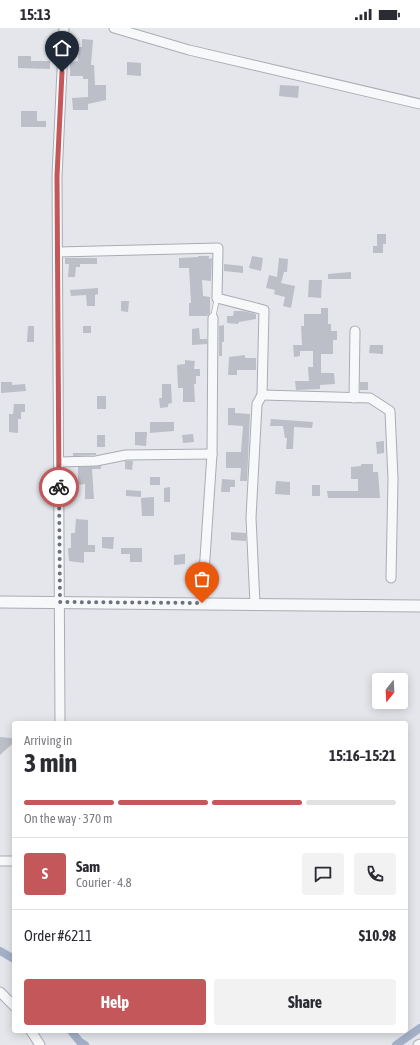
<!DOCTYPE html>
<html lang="en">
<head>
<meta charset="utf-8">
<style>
  body { margin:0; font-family:"Asap Condensed",sans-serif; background:#f2f2f3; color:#2b2b33; height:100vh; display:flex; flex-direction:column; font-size:15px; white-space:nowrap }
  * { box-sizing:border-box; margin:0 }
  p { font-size:13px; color:#7c7c81 }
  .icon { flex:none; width:22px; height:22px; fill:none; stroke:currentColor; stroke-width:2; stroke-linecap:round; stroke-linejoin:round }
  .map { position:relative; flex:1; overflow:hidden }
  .side { position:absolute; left:12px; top:693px; width:396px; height:312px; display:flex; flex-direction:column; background:#fff; border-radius:4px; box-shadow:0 2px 10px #0003 }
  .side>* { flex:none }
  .needle { width:26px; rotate:198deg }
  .tools { position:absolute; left:372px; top:645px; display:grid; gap:8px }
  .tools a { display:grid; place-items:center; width:36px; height:36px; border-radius:4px; background:#fff; box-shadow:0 2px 10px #0003; font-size:20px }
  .pin { position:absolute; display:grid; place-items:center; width:34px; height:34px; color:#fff; margin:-41px -17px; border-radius:50% 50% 50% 0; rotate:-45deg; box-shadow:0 0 4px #0007 }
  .pin .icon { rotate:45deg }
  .courier { position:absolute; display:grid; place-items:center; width:40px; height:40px; margin:-20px; border:3px solid #c3575a; border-radius:50%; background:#fff; color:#222; box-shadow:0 1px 5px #0007 }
  .overview em { font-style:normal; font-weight:700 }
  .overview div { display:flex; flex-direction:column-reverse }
  .overview { display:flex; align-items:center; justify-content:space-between; height:68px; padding:0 12px }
  h1 { font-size:26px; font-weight:700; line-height:30px }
  .bar { display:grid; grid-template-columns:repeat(4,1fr); gap:6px 4px; align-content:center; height:48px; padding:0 12px }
  .bar i { height:5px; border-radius:3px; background:#e1e1e2 }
  .bar .active { background:#c3575a }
  .bar p { grid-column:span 4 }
  .line { display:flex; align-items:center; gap:10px; padding:0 12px; border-top:1px solid #e1e1e2 }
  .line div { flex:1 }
  .round { display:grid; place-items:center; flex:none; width:42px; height:42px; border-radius:4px; background:#f2f2f3 }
  .button { display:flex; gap:8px; margin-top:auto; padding:8px 12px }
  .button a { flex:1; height:46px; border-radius:4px; background:#c3575a; color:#fff; font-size:16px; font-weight:700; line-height:46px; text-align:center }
  .button a+a { background:#f2f2f3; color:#2b2b33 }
  .status { display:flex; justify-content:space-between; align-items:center; height:28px; padding:0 20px; background:#fff; direction:ltr }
  .status svg { height:11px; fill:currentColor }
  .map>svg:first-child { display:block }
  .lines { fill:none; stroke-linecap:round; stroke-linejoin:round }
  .canal { stroke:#a3b0c7; stroke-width:8 }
  .building { fill:#bcbfc7 }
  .service-casing { stroke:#a9acb5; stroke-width:6 }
  .minor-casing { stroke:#a9acb5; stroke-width:11 }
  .tertiary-casing { stroke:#a9acb5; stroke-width:13 }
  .service { stroke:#f7f8f9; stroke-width:4.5 }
  .minor { stroke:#f7f8f9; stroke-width:9 }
  .tertiary { stroke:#f7f8f9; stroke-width:11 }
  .done { stroke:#6d717d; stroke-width:4; stroke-dasharray:0 7.2 }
  .route { stroke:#c3575a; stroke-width:5 }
</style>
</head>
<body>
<div class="status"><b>15:13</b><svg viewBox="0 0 49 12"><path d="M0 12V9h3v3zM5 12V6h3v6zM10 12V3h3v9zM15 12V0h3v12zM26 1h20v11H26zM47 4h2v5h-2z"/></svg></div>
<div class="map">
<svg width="420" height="1017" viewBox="0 0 420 1017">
  <rect width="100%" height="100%" fill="#e4e6eb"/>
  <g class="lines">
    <g class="canal">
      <polyline points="0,923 14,931"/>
      <polyline points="71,1003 80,1014 85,1017"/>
      <polyline points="396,1017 420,1000"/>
    </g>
  </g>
  <g class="building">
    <polygon points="82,11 93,12 91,37 94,37 95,57 106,57 106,72 88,76 88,82 73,82 72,70 88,69 88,51 83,51 83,48 70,48 70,34 78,33 79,19 82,19"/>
    <polygon points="18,28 31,28 31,33 50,33 50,41 18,40"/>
    <polygon points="127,34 141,35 141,48 127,47"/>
    <polygon points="280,57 299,58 298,70 279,68"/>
    <polygon points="21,83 37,83 37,93 46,93 46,99 21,99"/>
    <polygon points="377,206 386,206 386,216 383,216 383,225 373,225 373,218 377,218"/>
    <polygon points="198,228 209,228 209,231 212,230 211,253 202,252 203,268 210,269 210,285 207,288 189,288 189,275 191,275 189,240 179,240 179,230 198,229"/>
    <polygon points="252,228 263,230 261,243 249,240"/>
    <polygon points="65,230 97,230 97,236 80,236 80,239 76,239 75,249 68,249 69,236 65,236"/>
    <polygon points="279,230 288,231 287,244 284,244 281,255 295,258 291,280 283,278 285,269 274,266 275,262 266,260 269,247 277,249"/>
    <polygon points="224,236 243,238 243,245 224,243"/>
    <polygon points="351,244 351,251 328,251 328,246"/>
    <polygon points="309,252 322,252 321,270 308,269"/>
    <polygon points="98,260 98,266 95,267 95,278 87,278 86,267 71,268 70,262"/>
    <polygon points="121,273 129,273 128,284 121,283"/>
    <polygon points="321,280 328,280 328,296 331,296 331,303 337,303 337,312 333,312 333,326 321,326 321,345 334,345 335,356 320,357 320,361 296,362 295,353 309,353 308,339 313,339 313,323 300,323 300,328 294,329 293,317 302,317 301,298 304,298 304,286 321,286"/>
    <polygon points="234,283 243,283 256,286 256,291 239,294 238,296 227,295 227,288 233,288"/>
    <polygon points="224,297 224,314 222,314 222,328 219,328 219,298"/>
    <polygon points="28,298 34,298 34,314 27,314"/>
    <rect x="83" y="298" width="8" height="7"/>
    <polygon points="199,300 200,311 207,311 207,316 192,317 192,301"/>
    <polygon points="370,317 383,317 383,326 369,325"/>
    <polygon points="245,327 245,330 256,330 256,342 237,342 237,347 228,347 229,329"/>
    <polygon points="185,332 195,333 194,341 200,341 200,348 196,348 196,356 194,356 195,374 183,374 183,360 178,360 177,337 185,336"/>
    <polygon points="1,354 12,354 12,357 25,356 26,363 1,365"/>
    <rect x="360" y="354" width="8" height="8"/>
    <polygon points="162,356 171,356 172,375 168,376 168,379 160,380 159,370 162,370"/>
    <rect x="97" y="368" width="9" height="13"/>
    <polygon points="14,376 25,376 25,384 21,384 21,391 18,391 18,405 9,404 9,386 13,386"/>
    <polygon points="228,380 235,380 235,385 250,386 247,453 240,453 241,440 226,440 226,424 241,424 243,398 228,397"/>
    <polygon points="271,391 313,394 312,400 294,399 293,421 286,421 287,410 285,410 283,398 270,398"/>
    <polygon points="150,394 174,394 174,403 150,405"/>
    <polygon points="135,404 147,404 146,418 135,417"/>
    <polygon points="193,406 194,414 183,415 182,407"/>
    <rect x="97" y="407" width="8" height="12"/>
    <polygon points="384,413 384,425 377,426 376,414"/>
    <polygon points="73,425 96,425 96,427 73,428"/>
    <polygon points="125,433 133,433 132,442 125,441"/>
    <polygon points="361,436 373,436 373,444 378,444 380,470 328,470 327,463 358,463 358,451 351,451 351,439 361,438"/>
    <polygon points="101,438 101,441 92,441 94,471 85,471 85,456 78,457 78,439"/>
    <rect x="150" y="449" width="10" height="8"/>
    <polygon points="222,451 235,452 235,459 230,459 230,464 221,464"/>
    <polygon points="276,453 290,454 290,467 275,466"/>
    <rect x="312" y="457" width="8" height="11"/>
    <polygon points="170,459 170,474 164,474 164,460"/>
    <polygon points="126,462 141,463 141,469 126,468"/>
    <polygon points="154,469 154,488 142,488 141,470"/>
    <polygon points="76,491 88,492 88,517 95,517 95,524 84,524 84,535 69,533 68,520 71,520 71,505 75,505"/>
    <polygon points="231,504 246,505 246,513 231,512"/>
    <polygon points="102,509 114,509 113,521 102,520"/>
    <polygon points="121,520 142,520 142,534 130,534 130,526 121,526"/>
    <polygon points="185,526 185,536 174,537 174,527"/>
    <polygon points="0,709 12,710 12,716 0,727"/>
  </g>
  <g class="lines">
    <g class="service-casing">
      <polyline id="service" points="213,290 217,270"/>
    </g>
    <g class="minor-casing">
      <g id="minor">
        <polyline points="114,0 189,22 420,76"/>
        <polyline points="58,224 218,220 217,270 264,282 262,367 257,376 251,490 255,576"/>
        <polyline points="262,367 370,370 390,383 393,451 391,550"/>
        <polyline points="354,370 355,303"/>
        <polyline points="59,434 96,433 126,427 212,426"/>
        <polyline points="202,575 212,426 213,290"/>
        <polyline points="60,695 57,148 64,0"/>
        <polyline points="0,833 14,833"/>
        <polyline points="0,964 14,978"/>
        <polyline points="31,1003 40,1017"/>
        <polyline points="418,1017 420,1016"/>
      </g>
    </g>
    <g class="tertiary-casing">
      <polyline id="tertiary" points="0,574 420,578"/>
    </g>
    <use href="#service" class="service"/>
    <use href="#minor" class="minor"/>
    <use href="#tertiary" class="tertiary"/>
  </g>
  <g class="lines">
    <polyline class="done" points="59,459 60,574 202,575"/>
    <polyline class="route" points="59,459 57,148 62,44"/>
  </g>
</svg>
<div class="tools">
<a><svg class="needle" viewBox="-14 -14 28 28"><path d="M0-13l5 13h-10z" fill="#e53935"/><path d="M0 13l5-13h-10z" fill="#7c7c81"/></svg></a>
</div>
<div class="pin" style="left:202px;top:575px;background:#ea580c"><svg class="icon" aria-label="bag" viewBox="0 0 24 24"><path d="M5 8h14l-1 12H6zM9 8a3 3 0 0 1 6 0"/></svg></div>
<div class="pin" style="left:62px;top:44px;background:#1f2937"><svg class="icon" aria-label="home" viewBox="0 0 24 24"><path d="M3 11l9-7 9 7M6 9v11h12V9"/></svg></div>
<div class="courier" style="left:59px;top:459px"><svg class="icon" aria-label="bike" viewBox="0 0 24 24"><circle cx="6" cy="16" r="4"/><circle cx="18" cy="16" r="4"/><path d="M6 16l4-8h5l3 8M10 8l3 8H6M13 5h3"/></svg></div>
<section class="side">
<div class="overview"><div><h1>3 min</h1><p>Arriving in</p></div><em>15:16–15:21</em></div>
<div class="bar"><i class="active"></i><i class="active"></i><i class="active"></i><i></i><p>On the way · 370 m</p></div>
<div class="line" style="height:72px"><b class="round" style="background:#c3575a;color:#fff">S</b><div><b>Sam</b><p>Courier · 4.8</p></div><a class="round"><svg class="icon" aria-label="chat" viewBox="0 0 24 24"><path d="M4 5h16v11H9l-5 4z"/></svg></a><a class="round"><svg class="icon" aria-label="phone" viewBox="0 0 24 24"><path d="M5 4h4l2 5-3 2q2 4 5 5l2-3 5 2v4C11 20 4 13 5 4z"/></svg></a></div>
<div class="line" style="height:52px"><div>Order #6211</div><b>$10.98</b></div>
<div class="button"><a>Help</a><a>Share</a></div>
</section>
</div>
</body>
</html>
